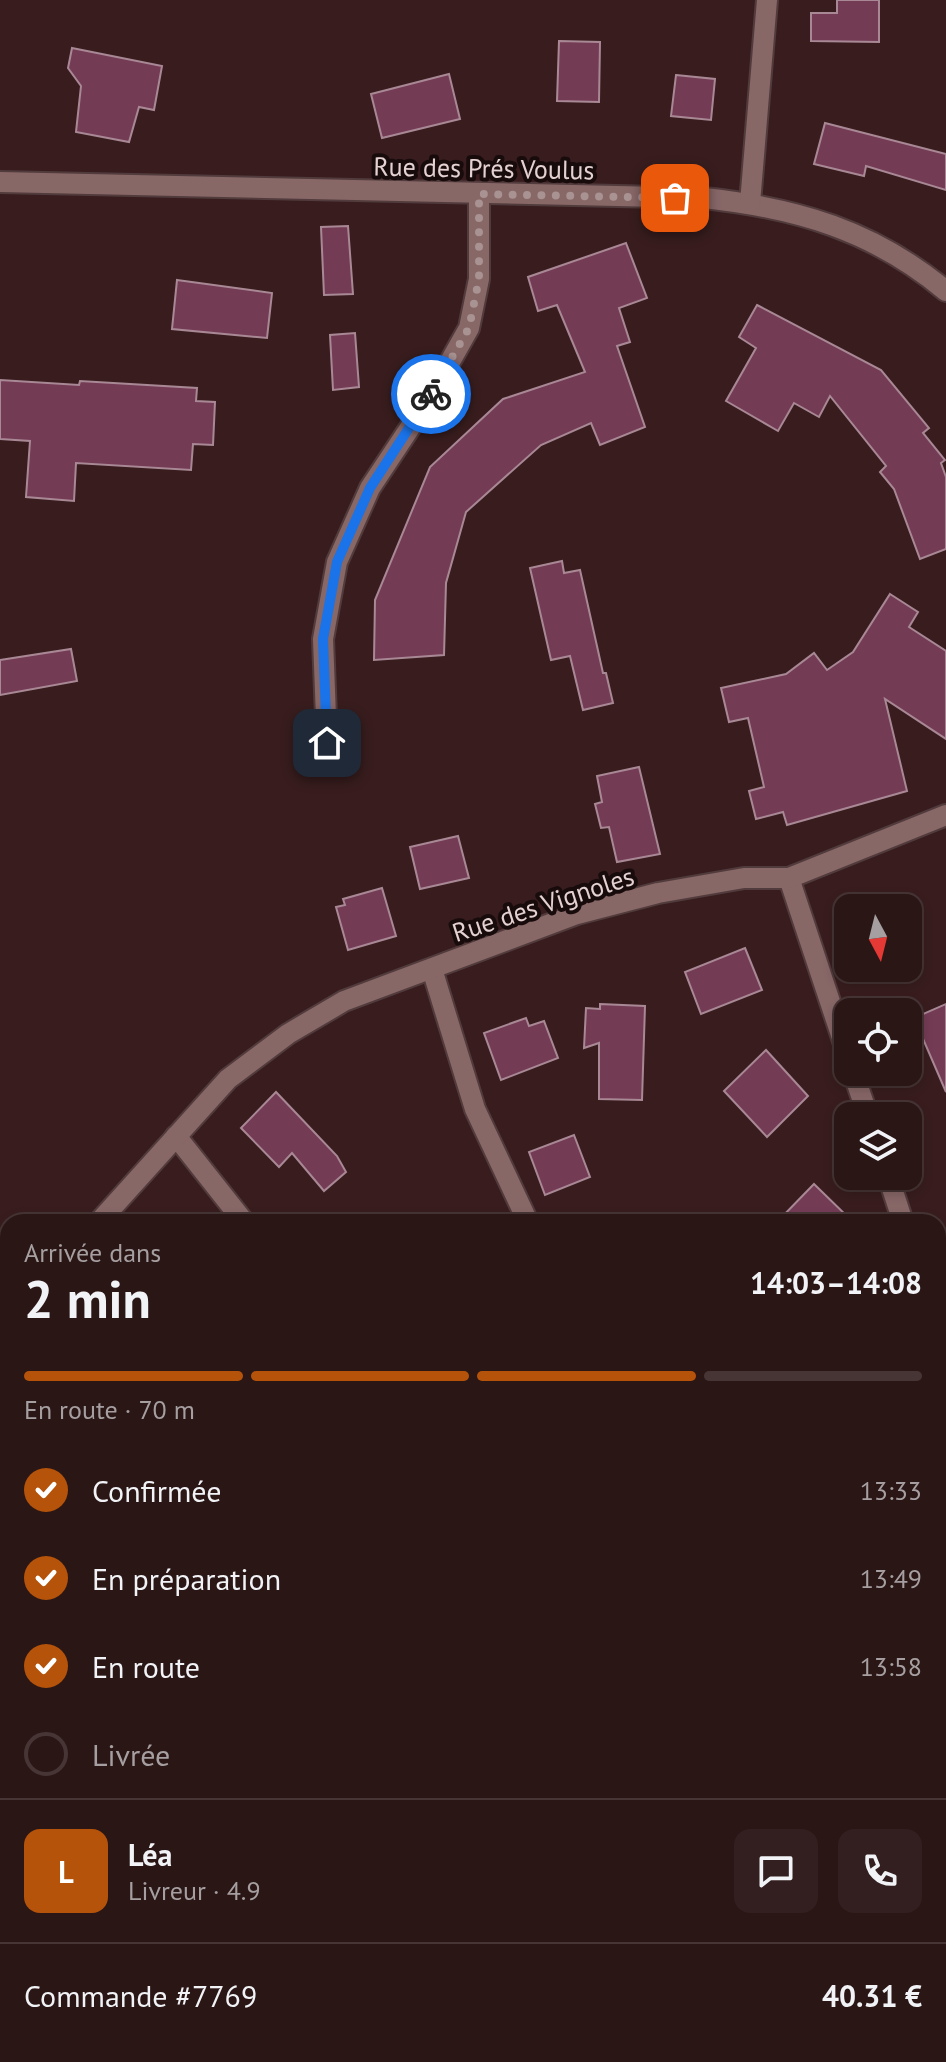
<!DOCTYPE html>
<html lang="fr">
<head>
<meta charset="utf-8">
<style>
  body { margin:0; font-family:"PT Sans",sans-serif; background:#331f1f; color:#f1f3f6; height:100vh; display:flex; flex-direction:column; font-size:30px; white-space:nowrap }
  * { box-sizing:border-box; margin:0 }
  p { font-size:26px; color:#a69fa1 }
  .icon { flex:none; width:44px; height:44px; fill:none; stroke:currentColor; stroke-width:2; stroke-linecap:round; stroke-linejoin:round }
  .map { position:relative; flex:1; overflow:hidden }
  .drawer { position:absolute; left:0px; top:1214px; width:946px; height:848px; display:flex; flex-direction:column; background:#2b1616; border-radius:24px 24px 0 0; box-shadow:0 4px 12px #0003,0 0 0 2px #473535 }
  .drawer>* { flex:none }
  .needle { width:52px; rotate:173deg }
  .tools { position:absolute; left:834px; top:894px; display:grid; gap:16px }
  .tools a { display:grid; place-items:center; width:88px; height:88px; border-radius:16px; background:#2b1616; box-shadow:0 4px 12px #0003,0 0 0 2px #473535; font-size:40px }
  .pin { position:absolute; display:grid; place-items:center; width:68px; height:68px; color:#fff; margin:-34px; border-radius:16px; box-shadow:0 4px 12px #0006 }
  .courier { position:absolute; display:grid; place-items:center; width:80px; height:80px; margin:-40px; border:6px solid #1a73e8; border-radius:50%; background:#fff; color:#222; box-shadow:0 2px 10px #0007 }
  .head em { font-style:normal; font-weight:700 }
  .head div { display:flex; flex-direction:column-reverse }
  .head { display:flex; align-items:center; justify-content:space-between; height:136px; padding:0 24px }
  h1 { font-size:52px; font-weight:700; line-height:60px }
  .bar { display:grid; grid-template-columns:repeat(4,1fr); gap:12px 8px; align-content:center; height:96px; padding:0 24px }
  .bar i { height:10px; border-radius:6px; background:#473535 }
  .bar .current { background:#b45309 }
  .bar p { grid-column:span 4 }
  .line { display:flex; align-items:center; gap:20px; padding:0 24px; border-top:2px solid #473535 }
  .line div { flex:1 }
  .round { display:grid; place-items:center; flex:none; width:84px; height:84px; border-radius:16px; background:#331f1f }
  ol { padding:0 24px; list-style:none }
  li { display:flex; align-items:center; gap:24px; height:88px }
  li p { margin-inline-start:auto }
  li .icon { padding:8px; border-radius:50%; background:#b45309; color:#fff; stroke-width:4 }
  li:last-child { color:#a69fa1 }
  li i { width:44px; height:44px; border:4px solid #473535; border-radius:50% }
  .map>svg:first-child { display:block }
  .green { fill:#65471e }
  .building { fill:#743b55; stroke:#a98895; stroke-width:2 }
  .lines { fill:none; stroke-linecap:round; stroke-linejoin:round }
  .minor-casing { stroke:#523b3c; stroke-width:24 }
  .minor { stroke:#886767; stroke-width:20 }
  .done { stroke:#a89292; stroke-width:8; stroke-dasharray:0 14.4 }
  .route { stroke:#1a73e8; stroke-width:10 }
  .labels { text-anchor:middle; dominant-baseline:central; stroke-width:8; stroke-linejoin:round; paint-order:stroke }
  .street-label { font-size:26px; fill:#e4d1d1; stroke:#180b0c }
</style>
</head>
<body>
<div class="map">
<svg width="946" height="2062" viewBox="0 0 946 2062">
  <rect width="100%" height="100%" fill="#391d1e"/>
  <polygon class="green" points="5,1662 8,1664 8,1755 0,1754 0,1672"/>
  <g class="building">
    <polygon points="837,0 879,0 879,42 811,41 811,13 837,13"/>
    <polygon points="559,41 600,42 599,102 557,101"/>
    <polygon points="72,48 162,66 154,110 139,107 129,142 76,132 81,86 68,68"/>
    <polygon points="449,74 460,119 382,138 371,94"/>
    <polygon points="676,75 715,79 711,120 671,116"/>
    <polygon points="825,123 946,154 946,190 866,166 864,176 814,164"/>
    <polygon points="348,226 353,294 324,295 321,227"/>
    <polygon points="626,243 647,298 619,308 630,342 617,346 645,427 600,445 591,423 541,445 466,512 446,583 444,655 374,660 375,600 430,467 503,399 585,372 557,305 538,311 528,277"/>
    <polygon points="177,280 272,293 267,338 172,329"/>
    <polygon points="757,305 881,370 929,428 923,433 945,460 941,463 946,477 946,549 920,559 894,489 880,472 886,466 830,396 819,417 794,403 778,431 726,401 756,348 739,337"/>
    <polygon points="355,333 359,387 333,390 330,335"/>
    <polygon points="0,380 79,385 80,381 197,388 196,401 215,402 213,445 193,444 191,470 76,463 74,501 26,497 30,441 0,439"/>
    <polygon points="562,561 564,573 580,570 603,673 606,673 613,703 583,710 570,656 551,660 530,568"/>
    <polygon points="890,594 918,612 909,627 946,651 946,739 885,699 907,791 787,825 783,812 756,819 749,791 764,787 748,718 729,722 721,688 786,674 814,653 827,670 853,652"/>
    <polygon points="71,649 77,681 0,695 0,660"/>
    <polygon points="639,767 660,854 617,862 609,827 601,828 595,804 602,802 597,776"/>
    <polygon points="458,836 469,878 420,889 410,847"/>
    <polygon points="382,888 396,936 348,950 336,907 345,905 343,899"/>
    <polygon points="745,948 762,990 701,1014 685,972"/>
    <polygon points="600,1004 645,1006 642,1100 599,1099 599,1043 584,1048 586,1008 600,1009"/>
    <polygon points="946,1004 946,1092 914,1018"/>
    <polygon points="526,1018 529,1026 544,1021 558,1058 501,1080 484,1033"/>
    <polygon points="766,1050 808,1096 767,1137 724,1091"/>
    <polygon points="276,1092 337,1156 346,1172 324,1191 292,1153 279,1167 241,1128"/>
    <polygon points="574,1135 590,1177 545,1195 529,1152"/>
    <polygon points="814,1184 853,1222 777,1222"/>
  </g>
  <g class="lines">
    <g class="minor-casing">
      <g id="minor">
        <path d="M0,182l704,16c92,10 169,32 242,93"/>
        <polyline points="750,203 767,0"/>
        <polyline points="327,743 323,639 337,562 370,488 429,399 469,328 479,279 479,194"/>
        <polyline points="789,878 848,1056"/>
        <polyline points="432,969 475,1109 528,1222"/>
        <polyline points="853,1072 868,1116"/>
        <polyline points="176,1136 244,1222"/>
        <polyline points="888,1176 903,1222"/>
        <polyline points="99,1222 228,1079 288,1034 344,1001 577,914 658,893 744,878 789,878 946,815"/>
        <polyline points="0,1332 8,1325"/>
        <polyline points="938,1347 946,1370"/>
        <polyline points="938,1786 946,1785"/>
        <polyline points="0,1843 8,1849"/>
        <polyline points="0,1906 8,1906"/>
        <polyline points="56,2062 58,2054"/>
      </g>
    </g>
    <use href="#minor" class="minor"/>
  </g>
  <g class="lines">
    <polyline class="done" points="431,394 469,328 479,279 479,194 675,198"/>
    <polyline class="route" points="327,743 323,639 337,562 370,488 431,394"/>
  </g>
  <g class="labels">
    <g class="street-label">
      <text transform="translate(484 168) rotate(1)">Rue des Prés Voulus</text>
      <text transform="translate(543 904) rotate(-18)">Rue des Vignoles</text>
    </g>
  </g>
</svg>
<div class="tools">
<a><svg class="needle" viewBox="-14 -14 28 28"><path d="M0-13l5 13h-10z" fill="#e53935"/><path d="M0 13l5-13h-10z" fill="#a69fa1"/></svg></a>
<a><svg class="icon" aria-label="locate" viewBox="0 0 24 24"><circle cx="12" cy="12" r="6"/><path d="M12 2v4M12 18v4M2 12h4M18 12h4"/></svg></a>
<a><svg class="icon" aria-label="layers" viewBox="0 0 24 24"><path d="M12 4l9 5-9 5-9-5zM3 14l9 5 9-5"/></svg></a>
</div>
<div class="pin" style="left:675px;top:198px;background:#ea580c"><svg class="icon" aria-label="bag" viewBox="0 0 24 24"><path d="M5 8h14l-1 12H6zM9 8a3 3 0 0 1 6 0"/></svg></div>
<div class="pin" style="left:327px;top:743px;background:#1f2937"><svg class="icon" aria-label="home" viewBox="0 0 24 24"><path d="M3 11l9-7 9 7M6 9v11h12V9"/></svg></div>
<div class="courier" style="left:431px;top:394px"><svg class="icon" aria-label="bike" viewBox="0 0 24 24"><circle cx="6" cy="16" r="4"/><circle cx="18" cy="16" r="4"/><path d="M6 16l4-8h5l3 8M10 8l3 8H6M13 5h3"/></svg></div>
<section class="drawer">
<div class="head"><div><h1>2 min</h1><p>Arrivée dans</p></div><em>14:03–14:08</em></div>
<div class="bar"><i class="current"></i><i class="current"></i><i class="current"></i><i></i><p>En route · 70 m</p></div>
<ol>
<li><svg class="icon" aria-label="check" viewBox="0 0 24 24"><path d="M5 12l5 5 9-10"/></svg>Confirmée<p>13:33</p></li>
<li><svg class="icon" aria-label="check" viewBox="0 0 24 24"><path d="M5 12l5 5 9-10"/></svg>En préparation<p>13:49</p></li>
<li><svg class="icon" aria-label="check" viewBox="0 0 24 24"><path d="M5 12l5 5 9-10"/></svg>En route<p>13:58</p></li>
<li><i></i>Livrée</li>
</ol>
<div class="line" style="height:144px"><b class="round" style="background:#b45309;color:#fff">L</b><div><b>Léa</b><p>Livreur · 4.9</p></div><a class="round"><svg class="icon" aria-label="chat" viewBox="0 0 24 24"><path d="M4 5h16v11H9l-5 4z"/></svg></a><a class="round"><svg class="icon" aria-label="phone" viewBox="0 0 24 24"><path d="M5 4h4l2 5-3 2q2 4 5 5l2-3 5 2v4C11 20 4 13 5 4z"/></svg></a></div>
<div class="line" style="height:104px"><div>Commande #7769</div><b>40.31 €</b></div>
</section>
</div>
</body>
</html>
